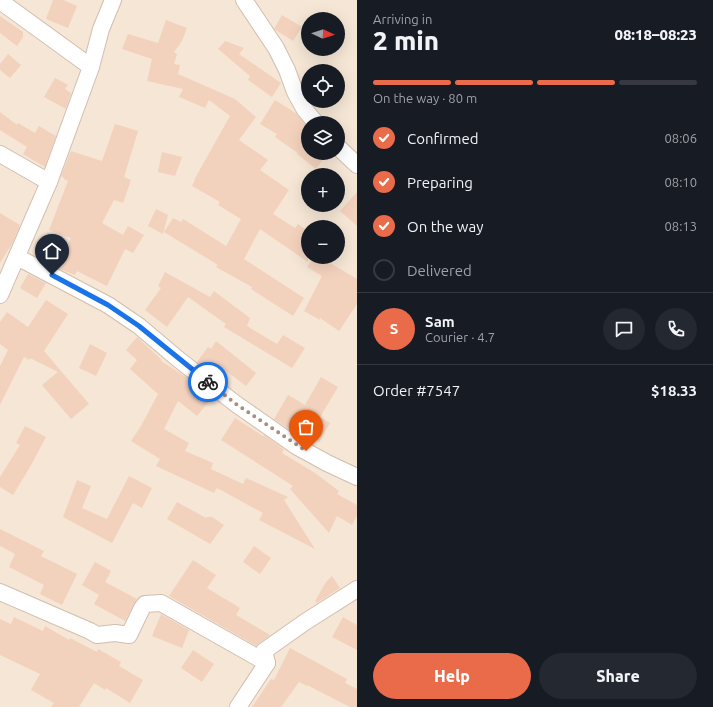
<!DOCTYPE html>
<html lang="en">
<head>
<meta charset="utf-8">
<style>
  body { margin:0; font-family:Ubuntu,sans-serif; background:#242831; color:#f1f3f6; height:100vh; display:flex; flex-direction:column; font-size:15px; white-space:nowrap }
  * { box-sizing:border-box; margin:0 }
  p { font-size:13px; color:#9ea1a6 }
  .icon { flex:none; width:22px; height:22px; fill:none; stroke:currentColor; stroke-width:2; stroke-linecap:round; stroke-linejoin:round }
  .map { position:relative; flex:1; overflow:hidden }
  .side { display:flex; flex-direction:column; background:#171b24; width:356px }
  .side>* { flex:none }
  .needle { width:26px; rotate:94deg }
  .buttons { position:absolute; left:301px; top:12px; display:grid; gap:8px }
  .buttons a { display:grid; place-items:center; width:44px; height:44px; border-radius:50%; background:#171b24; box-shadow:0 4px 16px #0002; font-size:20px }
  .pin { position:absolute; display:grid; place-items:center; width:34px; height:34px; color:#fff; margin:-41px -17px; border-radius:50% 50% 50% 0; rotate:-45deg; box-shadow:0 0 4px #0007 }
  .pin .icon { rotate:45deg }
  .courier { position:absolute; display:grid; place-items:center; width:40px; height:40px; margin:-20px; border:3px solid #1a73e8; border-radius:50%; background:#fff; color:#222; box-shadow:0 1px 5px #0007 }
  .head em { font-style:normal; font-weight:800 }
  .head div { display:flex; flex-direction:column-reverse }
  .head { display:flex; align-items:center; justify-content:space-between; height:68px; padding:0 16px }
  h1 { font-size:26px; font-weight:800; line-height:30px }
  .bar { display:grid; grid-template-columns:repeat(4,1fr); gap:6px 4px; align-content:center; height:48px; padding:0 16px }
  .bar i { height:5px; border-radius:3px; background:#363941 }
  .bar .active { background:#ea6b49 }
  .bar p { grid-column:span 4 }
  .line { display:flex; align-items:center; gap:10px; padding:0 16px; border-top:1px solid #363941 }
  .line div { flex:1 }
  .round { display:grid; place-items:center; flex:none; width:42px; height:42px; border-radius:21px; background:#242831 }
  ol { padding:0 16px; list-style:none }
  li { display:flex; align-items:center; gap:12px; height:44px }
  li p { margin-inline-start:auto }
  li .icon { padding:4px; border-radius:50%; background:#ea6b49; color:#fff; stroke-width:4 }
  li:last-child { color:#9ea1a6 }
  li i { width:22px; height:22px; border:2px solid #363941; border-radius:50% }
  .cta { display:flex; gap:8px; margin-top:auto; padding:8px 16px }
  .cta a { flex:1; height:46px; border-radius:24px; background:#ea6b49; color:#fff; font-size:16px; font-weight:800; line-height:46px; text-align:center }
  .cta a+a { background:#242831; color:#f1f3f6 }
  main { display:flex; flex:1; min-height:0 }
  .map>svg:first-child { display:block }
  .residential { fill:#f5e6d5; fill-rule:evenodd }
  .building { fill:#f3d2bd }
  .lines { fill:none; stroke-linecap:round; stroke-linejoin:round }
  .minor-casing { stroke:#d2beae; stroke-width:18 }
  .minor { stroke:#fff; stroke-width:16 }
  .done { stroke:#a79081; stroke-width:4; stroke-dasharray:0 7.2 }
  .route { stroke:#1a73e8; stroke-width:5 }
</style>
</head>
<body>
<main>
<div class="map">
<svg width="357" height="707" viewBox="0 0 357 707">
  <rect width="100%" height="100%" fill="#fdf4e7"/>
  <path class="residential" d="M0,0h357v707h-357zM308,19h30v30h-30zM308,71h30v30h-30zM308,123h30v30h-30zM308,175h30v30h-30zM308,227h30v30h-30z"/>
  <g class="building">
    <polygon points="53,0 63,0 77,6 68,28 46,19"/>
    <polygon points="282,15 302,27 293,41 274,29"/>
    <polygon points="0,16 23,32 23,37 17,46 0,33"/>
    <polygon points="166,20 187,28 182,41 174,52 177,54 174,64 180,65 178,74 235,99 256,117 239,140 268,160 260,170 289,190 273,214 295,228 298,224 308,231 308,262 260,229 244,259 304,298 293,316 251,289 252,287 216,267 218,265 164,232 173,218 181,222 183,219 226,246 241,219 218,205 220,202 192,186 195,180 194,180 230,116 209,100 205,108 179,97 183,89 147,81 152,59 122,49 128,34 158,43"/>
    <polygon points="225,41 244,48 239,54 281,83 272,97 248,80 250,76 218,49"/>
    <polygon points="8,54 21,65 10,78 0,70 0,64"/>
    <polygon points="55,78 68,85 65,89 71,93 66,109 44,97"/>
    <polygon points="275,100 297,114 308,128 308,153 328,153 316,169 296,153 298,153 275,137 277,134 260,124"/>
    <polygon points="0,112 17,125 18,123 35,133 39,126 56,136 45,167 23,154 27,147 0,130"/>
    <polygon points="115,124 138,131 124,177 131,180 123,203 114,200 102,223 123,235 128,226 144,235 133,253 125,249 107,286 77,271 75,275 57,268 71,238 49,230 68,181 64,179 64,178 61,176 71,151 102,161"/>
    <polygon points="162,152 182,157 175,176 158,172"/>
    <polygon points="357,192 357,226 340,211"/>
    <polygon points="156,209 168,215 163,234 148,226"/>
    <polygon points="0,213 20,225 13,242 0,263"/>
    <polygon points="314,257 320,257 357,279 357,304 339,331 320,318 320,320 304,311 322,276 307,267"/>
    <polygon points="165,272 210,297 214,291 250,318 247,326 277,344 283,335 305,348 292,368 224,327 226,324 188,297 167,327 145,310 161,288 158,286"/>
    <polygon points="28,274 46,283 37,298 20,288"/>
    <polygon points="46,300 68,314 44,351 89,404 71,419 42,385 58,372 30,358 29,360 24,357 0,405 0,366 8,350 0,344 0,322 7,312 28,327"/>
    <polygon points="137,337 162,360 161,361 186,377 207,394 205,397 210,400 197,416 178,401 164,429 189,443 185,451 213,463 211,469 243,484 246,478 288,497 284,500 315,549 259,520 263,513 217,488 214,493 156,466 160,459 131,441 141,426 158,394 130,369 137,360 126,350"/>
    <polygon points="216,341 256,373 246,386 225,370 219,379 197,362 208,347 211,349"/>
    <polygon points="90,344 107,353 96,376 79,368"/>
    <polygon points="321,377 338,387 320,417 330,423 319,442 297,428 293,432 274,419 288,395 305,405"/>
    <polygon points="235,418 263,436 264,435 284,449 282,453 315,473 339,491 337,494 357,505 357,516 352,525 337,516 329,533 290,489 293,486 221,440"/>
    <polygon points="25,426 46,437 30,467 13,495 0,487 0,477 20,445 16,443"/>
    <polygon points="129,476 152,488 142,508 133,503 112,543 63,517 77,480 91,486 82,508 107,519"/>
    <polygon points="177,502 206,518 207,517 212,517 224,525 210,544 167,519"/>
    <polygon points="0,529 44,551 41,556 77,574 62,605 40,594 44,585 9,567 15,554 0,546"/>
    <polygon points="254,546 271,558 260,574 243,562"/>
    <polygon points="193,560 216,575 207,588 240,608 236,615 270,635 269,636 256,646 169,596"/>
    <polygon points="95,562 111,571 105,582 137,599 125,621 94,604 99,595 82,585"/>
    <polygon points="332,576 340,588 317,603 315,601 326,582"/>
    <polygon points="161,614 189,630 182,648 152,636"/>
    <polygon points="14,617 43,631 45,626 69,640 70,638 97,652 98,649 121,662 119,666 143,680 130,703 106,688 105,690 94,683 79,707 51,707 54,703 31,690 40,674 0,655 0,619 11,624"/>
    <polygon points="343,617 357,625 357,650 332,637"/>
    <polygon points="290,648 347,679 345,683 357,689 357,707 350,707 307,685 307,686 299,682 281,707 252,707 271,679 274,680"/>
    <polygon points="193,650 214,664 202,682 181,668"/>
  </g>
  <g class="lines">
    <g class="minor-casing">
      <g id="minor">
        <polyline points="244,0 276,48 287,70 295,92 305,110 316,123"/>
        <polyline points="0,1 91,67"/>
        <polyline points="338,147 357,165"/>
        <polyline points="0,154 49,182"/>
        <polyline points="17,257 108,305 139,326 178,359 236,404 296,446 327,463 357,477"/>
        <polyline points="0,295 49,182 91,67 101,29 113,0"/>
        <polyline points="0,592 90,631 97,635 115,633 129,635 142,608 145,604 161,603 267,663"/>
        <polyline points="238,707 267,663 264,651 305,622 357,589"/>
      </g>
    </g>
    <use href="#minor" class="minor"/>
  </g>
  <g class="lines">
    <polyline class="done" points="208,382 236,404 306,451"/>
    <polyline class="route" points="52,275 108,305 139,326 208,382"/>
  </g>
</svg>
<div class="buttons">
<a><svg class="needle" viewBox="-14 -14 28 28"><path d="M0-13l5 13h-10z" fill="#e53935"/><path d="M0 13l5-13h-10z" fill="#9ea1a6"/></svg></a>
<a><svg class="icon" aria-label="locate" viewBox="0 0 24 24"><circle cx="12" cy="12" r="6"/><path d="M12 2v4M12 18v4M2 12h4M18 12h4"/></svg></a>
<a><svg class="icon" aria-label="layers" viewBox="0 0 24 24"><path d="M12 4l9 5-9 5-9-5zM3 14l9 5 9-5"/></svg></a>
<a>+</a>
<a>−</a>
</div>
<div class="pin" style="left:306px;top:451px;background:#ea580c"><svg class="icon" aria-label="bag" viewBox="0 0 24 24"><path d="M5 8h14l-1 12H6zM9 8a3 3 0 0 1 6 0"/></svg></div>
<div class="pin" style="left:52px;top:275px;background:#1f2937"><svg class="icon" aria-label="home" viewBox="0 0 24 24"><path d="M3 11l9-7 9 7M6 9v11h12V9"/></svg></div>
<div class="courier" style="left:208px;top:382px"><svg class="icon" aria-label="bike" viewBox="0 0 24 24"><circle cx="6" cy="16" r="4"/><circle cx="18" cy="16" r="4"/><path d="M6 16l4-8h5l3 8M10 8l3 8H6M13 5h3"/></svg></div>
</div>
<section class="side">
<div class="head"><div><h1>2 min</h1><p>Arriving in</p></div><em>08:18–08:23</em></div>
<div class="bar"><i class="active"></i><i class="active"></i><i class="active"></i><i></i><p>On the way · 80 m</p></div>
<ol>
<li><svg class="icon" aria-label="check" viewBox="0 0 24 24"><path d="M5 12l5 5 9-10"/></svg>Confirmed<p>08:06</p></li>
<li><svg class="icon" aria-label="check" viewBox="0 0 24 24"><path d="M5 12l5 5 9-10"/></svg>Preparing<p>08:10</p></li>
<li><svg class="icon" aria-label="check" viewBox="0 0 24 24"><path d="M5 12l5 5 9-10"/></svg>On the way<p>08:13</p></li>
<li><i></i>Delivered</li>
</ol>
<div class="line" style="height:72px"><b class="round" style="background:#ea6b49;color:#fff">S</b><div><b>Sam</b><p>Courier · 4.7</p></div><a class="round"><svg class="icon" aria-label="chat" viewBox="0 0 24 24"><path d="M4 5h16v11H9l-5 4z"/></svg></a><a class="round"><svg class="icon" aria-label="phone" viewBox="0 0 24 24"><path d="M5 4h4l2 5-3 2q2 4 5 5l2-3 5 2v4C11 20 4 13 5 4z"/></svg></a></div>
<div class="line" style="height:52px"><div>Order #7547</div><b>$18.33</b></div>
<div class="cta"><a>Help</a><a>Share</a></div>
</section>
</main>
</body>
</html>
